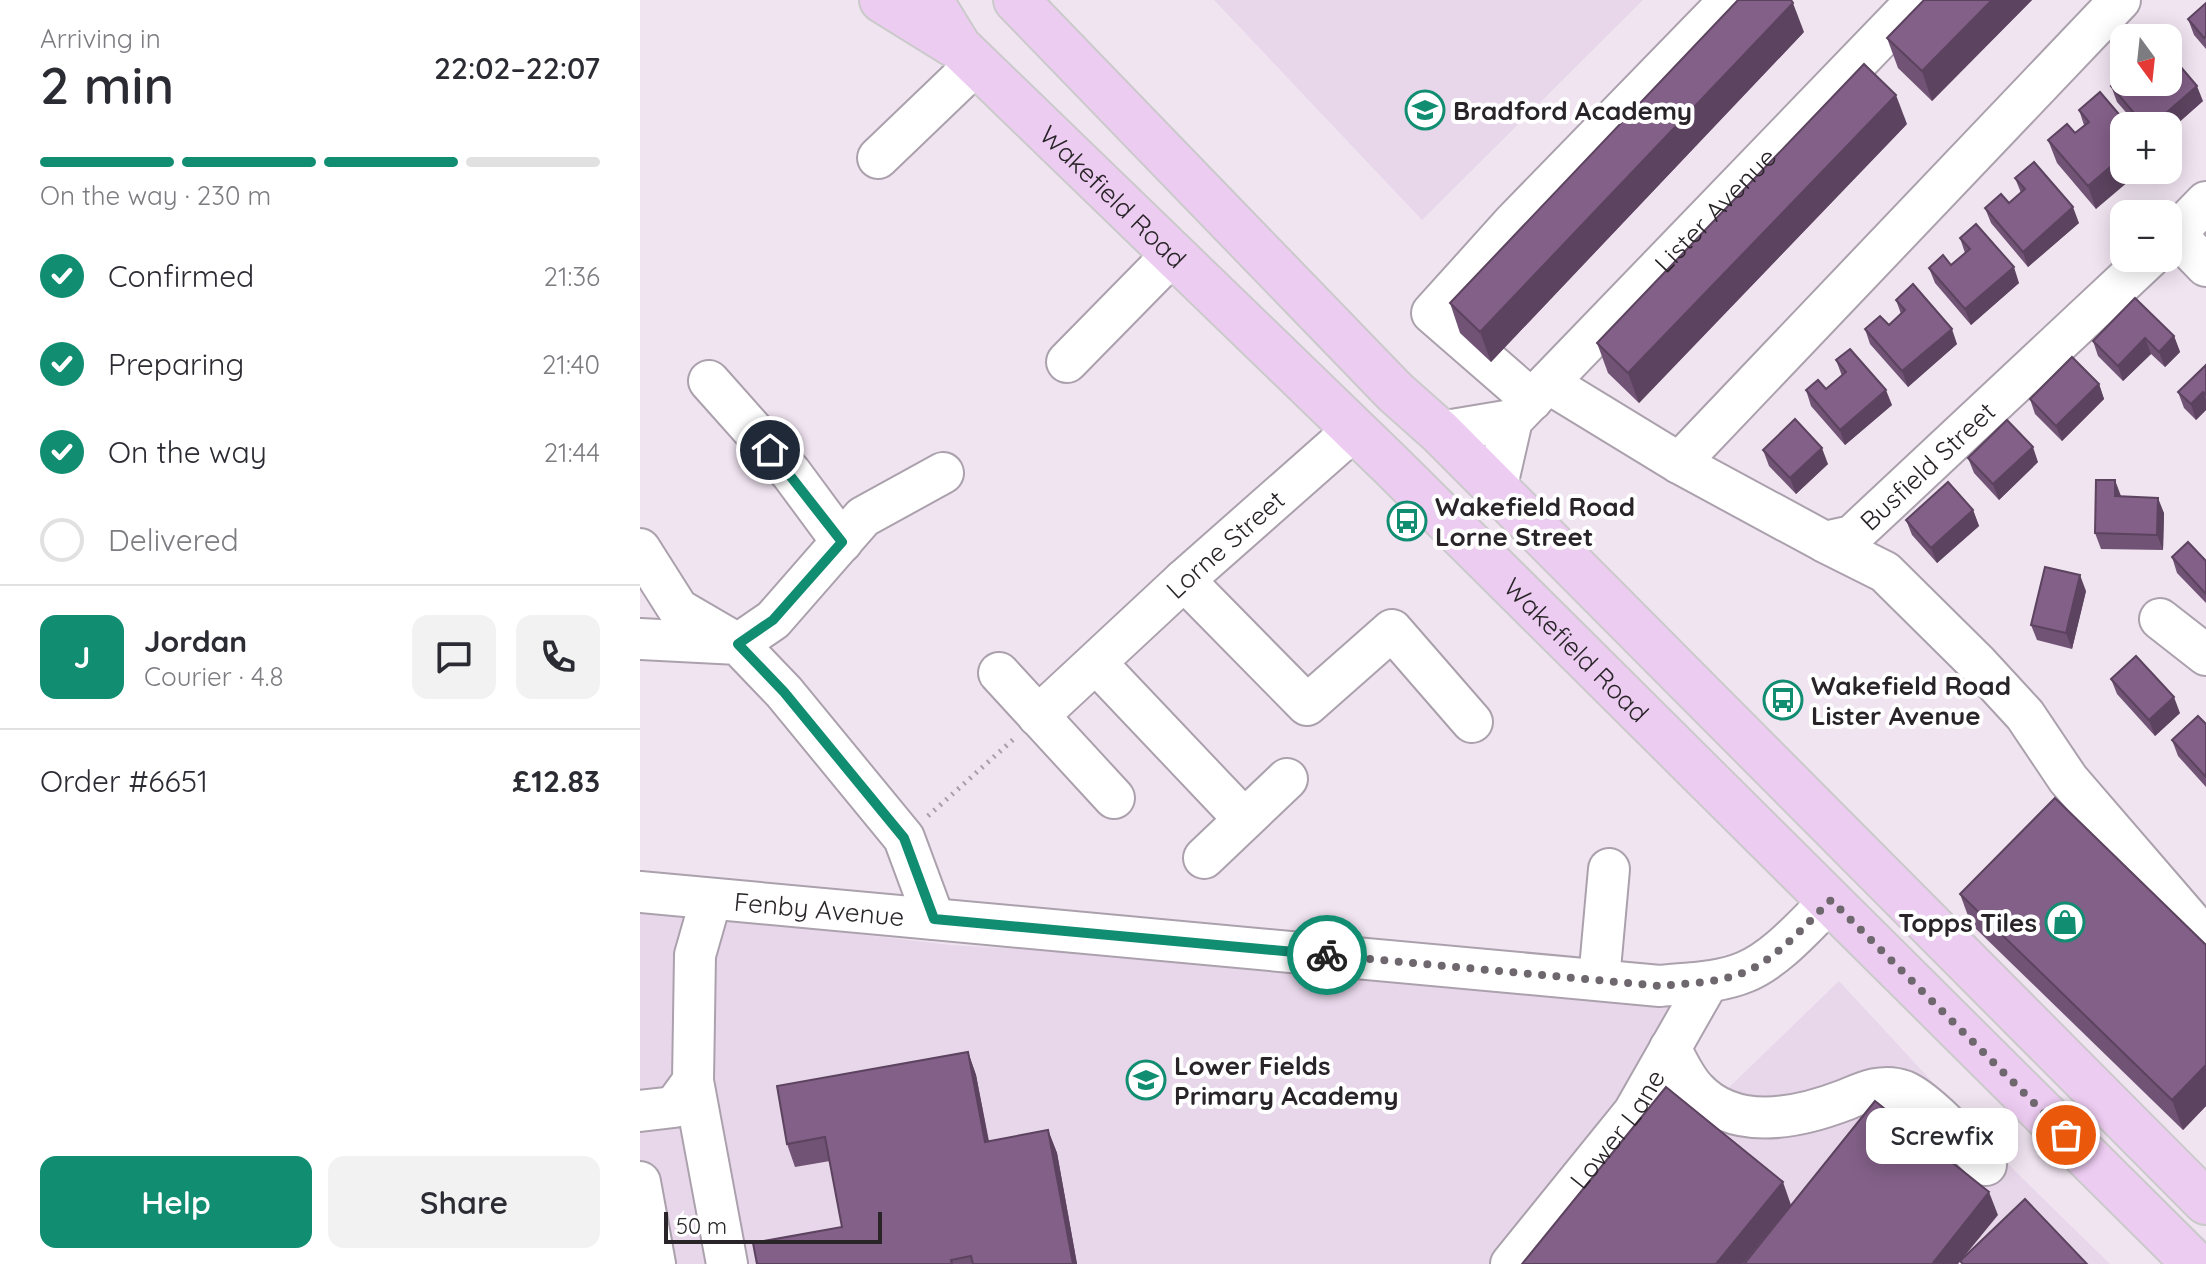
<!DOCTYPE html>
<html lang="en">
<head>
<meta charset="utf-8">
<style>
  body { margin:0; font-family:Quicksand,sans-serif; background:#f2f2f3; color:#2b2b33; height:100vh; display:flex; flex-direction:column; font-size:30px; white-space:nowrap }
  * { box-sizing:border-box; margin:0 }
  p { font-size:26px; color:#7c7c81 }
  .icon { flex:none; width:44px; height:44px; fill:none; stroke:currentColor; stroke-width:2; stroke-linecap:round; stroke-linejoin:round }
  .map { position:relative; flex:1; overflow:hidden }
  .side { display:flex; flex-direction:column; background:#fff; width:640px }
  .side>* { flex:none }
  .needle { width:52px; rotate:165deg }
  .fabs { position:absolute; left:1470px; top:24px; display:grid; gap:16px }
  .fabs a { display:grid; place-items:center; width:72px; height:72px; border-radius:16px; background:#fff; box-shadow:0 4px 20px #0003; font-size:40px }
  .scale { position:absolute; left:24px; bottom:20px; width:218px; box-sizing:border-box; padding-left:8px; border:4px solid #282428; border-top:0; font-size:22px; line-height:28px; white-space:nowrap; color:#282428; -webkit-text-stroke:6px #fff; paint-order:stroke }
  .pin { position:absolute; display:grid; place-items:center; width:68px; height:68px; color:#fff; margin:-34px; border:4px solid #fff; border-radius:50%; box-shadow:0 2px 8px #0007 }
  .courier { position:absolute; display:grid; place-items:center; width:80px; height:80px; margin:-40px; border:6px solid #118d72; border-radius:50%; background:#fff; color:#222; box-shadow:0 2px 10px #0007 }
  .bubble { position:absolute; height:56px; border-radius:16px; background:#fff; box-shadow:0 4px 20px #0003; font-size:26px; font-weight:600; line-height:56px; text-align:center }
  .summary em { font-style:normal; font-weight:600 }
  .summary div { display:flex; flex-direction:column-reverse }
  .summary { display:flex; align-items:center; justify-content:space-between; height:136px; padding:0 40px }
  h1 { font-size:52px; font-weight:600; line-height:60px }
  .bar { display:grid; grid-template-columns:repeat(4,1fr); gap:12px 8px; align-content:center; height:96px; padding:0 40px }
  .bar i { height:10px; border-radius:6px; background:#e1e1e2 }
  .bar .selected { background:#118d72 }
  .bar p { grid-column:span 4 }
  .line { display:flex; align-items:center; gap:20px; padding:0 40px; border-top:2px solid #e1e1e2 }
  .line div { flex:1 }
  .round { display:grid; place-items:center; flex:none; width:84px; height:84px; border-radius:16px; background:#f2f2f3 }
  ol { padding:0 40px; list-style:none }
  li { display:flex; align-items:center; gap:24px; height:88px }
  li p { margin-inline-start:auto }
  li .icon { padding:8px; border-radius:50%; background:#118d72; color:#fff; stroke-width:4 }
  li:last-child { color:#7c7c81 }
  li i { width:44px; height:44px; border:4px solid #e1e1e2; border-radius:50% }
  .cta { display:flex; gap:16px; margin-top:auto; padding:16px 40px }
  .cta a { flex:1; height:92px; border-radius:16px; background:#118d72; color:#fff; font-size:32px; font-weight:600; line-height:92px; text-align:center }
  .cta a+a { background:#f2f2f3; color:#2b2b33 }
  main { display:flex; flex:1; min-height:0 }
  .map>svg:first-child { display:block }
  .built { fill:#e8d7ea }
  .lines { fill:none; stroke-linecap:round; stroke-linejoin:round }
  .minor-casing { stroke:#aba1ad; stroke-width:44 }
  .major-casing { stroke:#cbcacb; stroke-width:48 }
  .path { stroke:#a89fa9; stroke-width:5; stroke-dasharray:2 6; stroke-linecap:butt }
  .minor { stroke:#fff; stroke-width:40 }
  .major { stroke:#edccf1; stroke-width:44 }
  .wall { fill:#715375 }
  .shaded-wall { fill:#5c435f }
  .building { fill:#836088; stroke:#5c435f; stroke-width:2 }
  .done { stroke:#6e676e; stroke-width:8; stroke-dasharray:0 14.4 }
  .route { stroke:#118d72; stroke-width:10 }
  .labels { text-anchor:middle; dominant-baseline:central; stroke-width:8; stroke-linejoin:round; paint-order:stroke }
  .poi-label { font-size:26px; font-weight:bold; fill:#282428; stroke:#fff; text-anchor:start }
  .street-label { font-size:26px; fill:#282428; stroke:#fff }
</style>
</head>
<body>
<main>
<section class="side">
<div class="summary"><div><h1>2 min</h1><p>Arriving in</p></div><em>22:02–22:07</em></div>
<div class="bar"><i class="selected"></i><i class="selected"></i><i class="selected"></i><i></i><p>On the way · 230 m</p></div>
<ol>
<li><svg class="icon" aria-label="check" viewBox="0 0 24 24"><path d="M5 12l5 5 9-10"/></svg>Confirmed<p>21:36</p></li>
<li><svg class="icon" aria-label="check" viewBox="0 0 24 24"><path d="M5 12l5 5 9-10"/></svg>Preparing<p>21:40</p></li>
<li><svg class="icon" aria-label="check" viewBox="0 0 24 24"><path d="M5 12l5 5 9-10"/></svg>On the way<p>21:44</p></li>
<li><i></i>Delivered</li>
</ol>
<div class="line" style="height:144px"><b class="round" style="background:#118d72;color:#fff">J</b><div><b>Jordan</b><p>Courier · 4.8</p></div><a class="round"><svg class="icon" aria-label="chat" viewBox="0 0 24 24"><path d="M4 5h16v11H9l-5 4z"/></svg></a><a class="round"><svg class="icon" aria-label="phone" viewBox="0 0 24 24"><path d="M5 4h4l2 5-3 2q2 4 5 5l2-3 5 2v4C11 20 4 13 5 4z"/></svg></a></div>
<div class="line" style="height:104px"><div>Order #6651</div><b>£12.83</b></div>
<div class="cta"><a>Help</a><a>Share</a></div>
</section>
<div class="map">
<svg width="1566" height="1264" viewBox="0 0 1566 1264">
  <rect width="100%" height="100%" fill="#f0e4f1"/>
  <g class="built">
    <polygon points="574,0 1003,0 782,220"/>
    <polygon points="0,909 311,945 1019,986 1068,982 857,1264 0,1264"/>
    <polygon points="1199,981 1374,1170 1470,1264 935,1264 1045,1130"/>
  </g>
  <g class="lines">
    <g class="minor-casing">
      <g id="minor">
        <polyline points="238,158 336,64"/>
        <polyline points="1535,234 1566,266"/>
        <polyline points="1528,241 1566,202"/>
        <polyline points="427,362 532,255"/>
        <polyline points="69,381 151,473 202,542"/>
        <path id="s1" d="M908,383l131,80 146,79 27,-6 297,-278"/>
        <polyline points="892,400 792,313 874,222 1090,0"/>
        <polyline points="800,432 872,420"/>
        <polyline points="1039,463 1480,0"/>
        <path id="s2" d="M856,490l16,-70 405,-420"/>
        <polyline points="1185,542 1245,572 1338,664 1385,715 1428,779 1566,939"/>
        <polyline points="0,549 38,609 98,644 133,620 223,517 303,473"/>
        <polyline points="544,580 667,705 752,630 832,722"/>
        <polyline points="1520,619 1566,655"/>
        <polyline points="0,639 98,644 144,692 264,838 294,919"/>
        <polyline points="456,663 604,819"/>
        <polyline points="359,673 474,798"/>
        <path id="s3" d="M398,716l146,-136 171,-151"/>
        <polyline points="564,858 647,779"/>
        <path id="s4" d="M0,892l1020,94c28,-3 59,-3 85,-14 32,-13 61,-48 86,-72"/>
        <polyline points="959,980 969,869"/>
        <path d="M1030,1048c8,14 15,31 26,42 39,42 102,28 149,10 19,-8 38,-17 59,-9 25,11 61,53 82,74"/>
        <polyline points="53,1081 55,955 71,899"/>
        <polyline points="0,1111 34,1107 53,1081 87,1264"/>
        <polyline points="0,1182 15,1264"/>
        <path id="s5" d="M871,1264l123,-152 74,-130"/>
      </g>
    </g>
    <g class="major-casing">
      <g id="major">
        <polyline points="242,0 313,44"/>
        <path id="s6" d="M290,0l29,47 432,418 804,799"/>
        <polyline points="376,0 755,392 800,432 1566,1202"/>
      </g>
    </g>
    <polyline class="path" points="288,816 376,737"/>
    <use href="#minor" class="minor"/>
    <use href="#major" class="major"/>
  </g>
  <g class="wall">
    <polygon points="1284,0 1392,0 1292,101 1258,68 1247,38"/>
    <polygon points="1566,3 1566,49 1554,35 1548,19"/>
    <polygon points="1164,32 851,362 820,333 810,303"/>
    <polygon points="1484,82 1563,101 1528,132 1528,126 1498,126 1477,102 1471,86"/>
    <polygon points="1439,110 1489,126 1456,209 1417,163 1408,140 1435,133 1444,125"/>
    <polygon points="1267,124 999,403 968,373 957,343"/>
    <polygon points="1375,178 1439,223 1388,267 1351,223 1345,208 1369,203 1381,193"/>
    <polygon points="1320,238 1379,283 1331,325 1295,283 1289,268 1311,265 1325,253"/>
    <polygon points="1256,300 1317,344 1268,387 1230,344 1225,329 1249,325 1261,314"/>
    <polygon points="1534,336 1540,352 1525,367 1511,354 1483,381 1458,356 1453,341"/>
    <polygon points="1196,360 1252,405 1205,445 1171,406 1166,390 1186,389 1202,376"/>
    <polygon points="1566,365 1566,410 1556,420 1544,408 1538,392"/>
    <polygon points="1459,384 1464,399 1422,441 1395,414 1390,399"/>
    <polygon points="1123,450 1188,464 1156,494 1129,466"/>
    <polygon points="1328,458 1398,462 1359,500 1334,473"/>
    <polygon points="1481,496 1524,513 1523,550 1461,549 1455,533"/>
    <polygon points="1333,510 1339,526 1297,563 1272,535 1266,520"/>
    <polygon points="1532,557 1566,561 1566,603 1537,573"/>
    <polygon points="1446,591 1432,649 1397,640 1391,625"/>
    <polygon points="1471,679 1540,713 1515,736 1477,694"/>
    <polygon points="1566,724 1566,787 1538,756 1532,740"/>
    <polygon points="1320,894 1566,945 1566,1106 1543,1130 1331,924"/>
    <polygon points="328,1052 336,1075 349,1141 408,1130 417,1153 437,1264 117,1264 202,1227 190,1161 155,1167 147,1144"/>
  </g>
  <g class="shaded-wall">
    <polygon points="1352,0 1392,0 1292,101 1282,71"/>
    <polygon points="1153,3 1164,32 851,362 840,332"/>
    <polygon points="1557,86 1563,101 1528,132 1528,126 1511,126"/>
    <polygon points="1256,95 1267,124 999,403 988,373"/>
    <polygon points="1484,155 1484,170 1502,170 1456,209 1448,186"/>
    <polygon points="1433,207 1439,223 1388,267 1383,252"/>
    <polygon points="1374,267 1379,283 1331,325 1325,309"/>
    <polygon points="1312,329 1317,344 1268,387 1262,371"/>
    <polygon points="1534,336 1540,352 1525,367 1519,352"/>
    <polygon points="1505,338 1511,354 1483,381 1478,366"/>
    <polygon points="1459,384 1464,399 1422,441 1416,426"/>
    <polygon points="1246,390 1252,405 1205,445 1200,430"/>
    <polygon points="1563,392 1566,400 1566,410 1556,420 1551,404"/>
    <polygon points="1393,447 1398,462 1359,500 1353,484"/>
    <polygon points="1182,448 1188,464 1156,494 1150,478"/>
    <polygon points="1475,480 1481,496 1475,496"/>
    <polygon points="1518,498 1524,513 1523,550 1517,535"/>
    <polygon points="1333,510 1339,526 1297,563 1291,548"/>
    <polygon points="1440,575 1446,591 1432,649 1426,633"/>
    <polygon points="1534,697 1540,713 1515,736 1509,720"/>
    <polygon points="328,1052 336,1075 353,1165 345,1142"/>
    <polygon points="1566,1065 1566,1106 1543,1130 1532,1100"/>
    <polygon points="408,1130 417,1153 437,1264 433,1264"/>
    <polygon points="1143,1182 1151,1205 1103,1264 1076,1264"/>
    <polygon points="1349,1192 1358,1215 1318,1264 1292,1264"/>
  </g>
  <g class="building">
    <polygon points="1098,0 1151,0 1153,3 840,332 810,303"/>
    <polygon points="1284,0 1352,0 1282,71 1247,38"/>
    <polygon points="1566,3 1566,36 1564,38 1548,19"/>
    <polygon points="1528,52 1557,86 1511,126 1505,126 1471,86 1484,75 1484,82 1528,82"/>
    <polygon points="1224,64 1256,95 988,373 957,343"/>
    <polygon points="1460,92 1489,126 1484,126 1484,155 1448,186 1408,140 1427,124 1435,133 1449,122 1439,110"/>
    <polygon points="1394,162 1433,207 1383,252 1345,208 1361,194 1369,203 1385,189 1375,178"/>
    <polygon points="1336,224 1374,267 1325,309 1289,268 1303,255 1311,265 1330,249 1320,238"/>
    <polygon points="1273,284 1312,329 1262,371 1225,329 1240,316 1249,325 1265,310 1256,300"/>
    <polygon points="1495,298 1534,336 1519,352 1505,338 1478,366 1453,341"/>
    <polygon points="1210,349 1246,390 1200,430 1166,390 1178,380 1186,389 1206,372 1196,360"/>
    <polygon points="1432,357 1459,384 1416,426 1390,399"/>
    <polygon points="1566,365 1566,395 1563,392 1551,404 1538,392"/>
    <polygon points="1155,419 1182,448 1150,478 1123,450"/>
    <polygon points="1367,420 1393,447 1353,484 1328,458"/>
    <polygon points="1456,480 1475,480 1475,496 1518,498 1517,535 1455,533"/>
    <polygon points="1308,482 1333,510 1291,548 1266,520"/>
    <polygon points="1548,542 1566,561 1566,594 1532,557"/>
    <polygon points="1405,567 1440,575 1426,633 1391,625"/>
    <polygon points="1496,656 1534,697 1509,720 1471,679"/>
    <polygon points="1558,716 1566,724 1566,777 1532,740"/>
    <polygon points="1415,798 1566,945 1566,1065 1532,1100 1320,894"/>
    <polygon points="328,1052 345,1142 408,1130 433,1264 333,1264 331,1256 311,1260 312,1264 117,1264 113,1243 202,1227 185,1137 147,1144 137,1086"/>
    <polygon points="1026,1087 1143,1182 1076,1264 882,1264"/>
    <polygon points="1235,1101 1349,1192 1292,1264 1104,1264"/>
    <polygon points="1385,1199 1447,1264 1323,1264 1320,1261"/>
  </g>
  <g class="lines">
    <path class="done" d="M687,955l333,31c28,-3 59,-3 85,-14 32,-13 62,-49 86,-72l235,235"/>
    <polyline class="route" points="130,450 202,542 133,620 98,644 144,692 264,838 294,919 687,955"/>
  </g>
  <defs>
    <g id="school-ring" transform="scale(2)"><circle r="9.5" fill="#fff" stroke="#118d72" stroke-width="1.5"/><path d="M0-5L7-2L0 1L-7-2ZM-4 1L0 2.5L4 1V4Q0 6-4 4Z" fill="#118d72"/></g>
    <g id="bus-ring" transform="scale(2)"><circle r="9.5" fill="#fff" stroke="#118d72" stroke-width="1.5"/><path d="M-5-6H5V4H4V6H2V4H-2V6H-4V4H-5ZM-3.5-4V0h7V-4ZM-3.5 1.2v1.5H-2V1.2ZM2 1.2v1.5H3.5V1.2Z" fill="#118d72"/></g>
    <g id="shop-ring" transform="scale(2)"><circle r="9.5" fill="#fff" stroke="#118d72" stroke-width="1.5"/><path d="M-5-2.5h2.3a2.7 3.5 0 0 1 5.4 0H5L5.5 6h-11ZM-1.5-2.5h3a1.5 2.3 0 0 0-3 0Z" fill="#118d72"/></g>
  </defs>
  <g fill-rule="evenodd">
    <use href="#school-ring" x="785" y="110"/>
    <use href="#bus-ring" x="767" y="521"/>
    <use href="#bus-ring" x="1143" y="700"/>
    <use href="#shop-ring" x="1425" y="922"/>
    <use href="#school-ring" x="506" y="1080"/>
  </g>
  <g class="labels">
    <g class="poi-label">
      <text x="813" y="110">Bradford Academy</text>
      <text x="795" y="506">Wakefield Road<tspan x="795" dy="30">Lorne Street</tspan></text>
      <text x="1171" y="685">Wakefield Road<tspan x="1171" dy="30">Lister Avenue</tspan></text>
      <text x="1397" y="922" text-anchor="end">Topps Tiles</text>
      <text x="534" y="1065">Lower Fields<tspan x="534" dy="30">Primary Academy</tspan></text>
    </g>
    <g class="street-label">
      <text stroke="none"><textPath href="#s6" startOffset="270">Wakefield Road</textPath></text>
      <text stroke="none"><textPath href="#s2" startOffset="364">Lister Avenue</textPath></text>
      <text stroke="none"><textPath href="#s1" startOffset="450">Busfield Street</textPath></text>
      <text stroke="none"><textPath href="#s3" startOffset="254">Lorne Street</textPath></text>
      <text stroke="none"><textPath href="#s6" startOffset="918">Wakefield Road</textPath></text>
      <text stroke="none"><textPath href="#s4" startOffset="180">Fenby Avenue</textPath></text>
      <text stroke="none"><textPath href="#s5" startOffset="172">Lower Lane</textPath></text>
    </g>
  </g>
</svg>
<div class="fabs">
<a><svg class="needle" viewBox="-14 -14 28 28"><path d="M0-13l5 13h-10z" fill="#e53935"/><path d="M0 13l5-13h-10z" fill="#7c7c81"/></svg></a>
<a>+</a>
<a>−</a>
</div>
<div class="scale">50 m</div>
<div class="pin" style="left:1426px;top:1135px;background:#ea580c"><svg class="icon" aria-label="bag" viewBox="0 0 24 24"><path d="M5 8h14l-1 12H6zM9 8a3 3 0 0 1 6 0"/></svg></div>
<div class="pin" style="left:130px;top:450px;background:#1f2937"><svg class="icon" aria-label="home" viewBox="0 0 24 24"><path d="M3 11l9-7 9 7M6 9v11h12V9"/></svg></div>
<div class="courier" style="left:687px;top:955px"><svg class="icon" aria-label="bike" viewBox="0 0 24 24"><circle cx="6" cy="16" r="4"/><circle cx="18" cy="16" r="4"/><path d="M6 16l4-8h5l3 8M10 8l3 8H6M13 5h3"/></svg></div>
<div class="bubble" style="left:1226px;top:1108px;width:152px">Screwfix</div>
</div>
</main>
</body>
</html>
